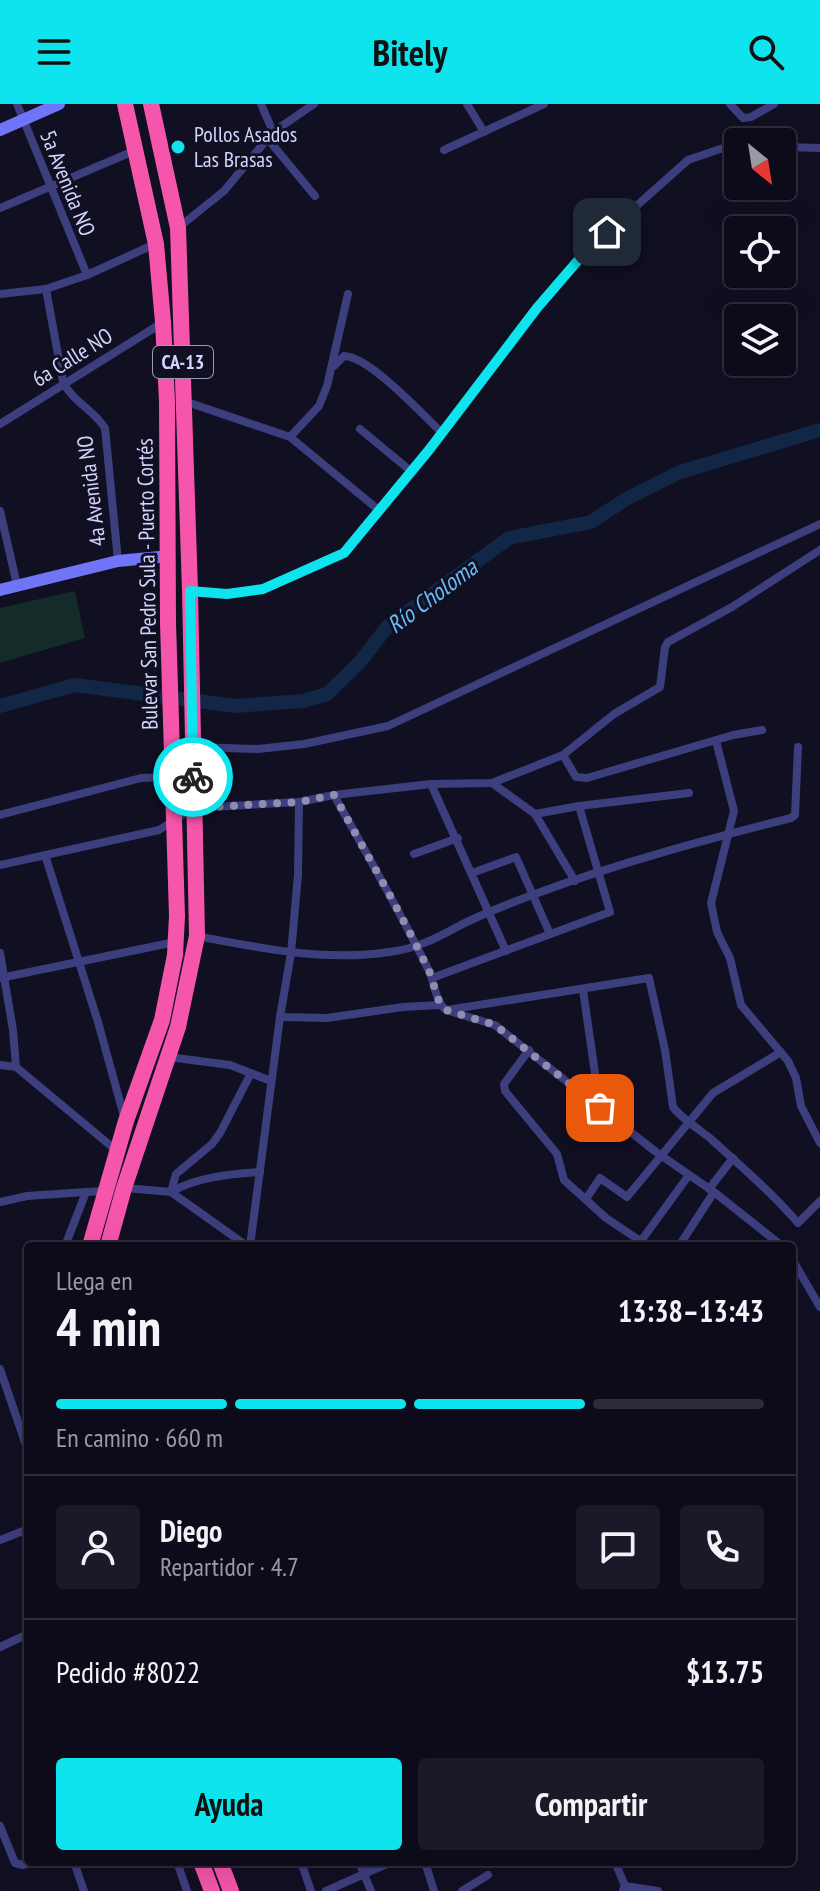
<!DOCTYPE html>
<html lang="es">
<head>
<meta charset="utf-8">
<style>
  body { margin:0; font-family:"PT Sans Narrow",sans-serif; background:#1b1927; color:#f1f3f6; height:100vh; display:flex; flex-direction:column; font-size:30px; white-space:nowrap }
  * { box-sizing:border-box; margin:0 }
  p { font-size:26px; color:#9a9ba2 }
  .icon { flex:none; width:44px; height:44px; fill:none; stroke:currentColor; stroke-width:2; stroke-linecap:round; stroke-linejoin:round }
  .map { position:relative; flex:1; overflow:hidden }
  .sheet { position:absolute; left:24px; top:1138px; width:772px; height:624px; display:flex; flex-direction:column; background:#0d0b1a; border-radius:8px; box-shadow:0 8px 32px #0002,0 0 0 2px #2d2b39 }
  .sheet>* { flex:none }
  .needle { width:52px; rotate:150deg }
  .tools { position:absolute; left:724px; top:24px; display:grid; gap:16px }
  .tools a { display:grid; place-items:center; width:72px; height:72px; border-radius:8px; background:#0d0b1a; box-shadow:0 8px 32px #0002,0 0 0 2px #2d2b39; font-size:40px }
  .pin { position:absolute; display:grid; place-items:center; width:68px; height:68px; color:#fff; margin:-34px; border-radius:16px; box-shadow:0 4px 12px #0006 }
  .courier { position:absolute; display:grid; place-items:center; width:80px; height:80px; margin:-40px; border:6px solid #0ee4ed; border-radius:50%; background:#fff; color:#222; box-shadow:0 2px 10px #0007 }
  .summary em { font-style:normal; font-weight:800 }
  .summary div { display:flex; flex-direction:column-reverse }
  .summary { display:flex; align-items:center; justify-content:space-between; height:136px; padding:0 32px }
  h1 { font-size:52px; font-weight:800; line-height:60px }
  .bar { display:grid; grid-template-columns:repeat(4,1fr); gap:12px 8px; align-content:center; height:96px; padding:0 32px }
  .bar i { height:10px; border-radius:6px; background:#2d2b39 }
  .bar .current { background:#0ee4ed }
  .bar p { grid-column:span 4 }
  .line { display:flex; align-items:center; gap:20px; padding:0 32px; border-top:2px solid #2d2b39 }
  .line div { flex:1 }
  .round { display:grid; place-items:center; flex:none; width:84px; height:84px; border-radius:8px; background:#1b1927 }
  .button { display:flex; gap:16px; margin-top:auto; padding:16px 32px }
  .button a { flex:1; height:92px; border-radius:8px; background:#0ee4ed; color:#111; font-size:32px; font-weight:800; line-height:92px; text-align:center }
  .button a+a { background:#1b1927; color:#f1f3f6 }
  header { display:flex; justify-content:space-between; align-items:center; height:104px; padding:0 32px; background:#0ee4ed; color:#111; font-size:36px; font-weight:800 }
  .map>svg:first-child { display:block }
  .green { fill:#132c29 }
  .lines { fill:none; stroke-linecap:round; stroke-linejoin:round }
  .river { stroke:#112745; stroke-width:14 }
  .street { stroke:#3d3e7e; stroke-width:8 }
  .secondary { stroke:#7074f6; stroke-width:12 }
  .highway { stroke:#f555ab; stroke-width:16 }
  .done { stroke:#908eb0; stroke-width:8; stroke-dasharray:0 14.4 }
  .route { stroke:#0ee4ed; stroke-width:10 }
  .poi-dot { fill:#0ee4ed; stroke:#110f22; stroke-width:3 }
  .labels { text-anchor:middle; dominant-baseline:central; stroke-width:6; stroke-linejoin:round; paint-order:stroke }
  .shield { fill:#110f22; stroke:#9a98bb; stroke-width:2 }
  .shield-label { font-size:20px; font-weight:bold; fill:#d5d3fc }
  .poi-label { font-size:22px; fill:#d5d3fc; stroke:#110f22; text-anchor:start }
  .street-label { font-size:22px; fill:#d5d3fc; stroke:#110f22 }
  .water-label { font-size:24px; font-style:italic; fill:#67bcf6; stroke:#110f22 }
</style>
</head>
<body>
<header><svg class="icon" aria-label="menu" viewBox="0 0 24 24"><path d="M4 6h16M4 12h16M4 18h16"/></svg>Bitely<svg class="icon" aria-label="search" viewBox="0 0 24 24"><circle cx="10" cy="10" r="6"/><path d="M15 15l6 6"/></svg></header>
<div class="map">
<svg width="820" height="1787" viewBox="0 0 820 1787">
  <rect width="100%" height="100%" fill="#110f22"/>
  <polygon class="green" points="75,487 85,534 0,559 0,504"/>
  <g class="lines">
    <polyline class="river" points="0,602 75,581 235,602 303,597 327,590 360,558 387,523 509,434 591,418 626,395 680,368 820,326"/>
    <g class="street">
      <polyline points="17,0 87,171"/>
      <polyline points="261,0 273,28"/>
      <polyline points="467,0 484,28"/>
      <polyline points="730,0 743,14 751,13 774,0"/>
      <polyline points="267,34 315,92"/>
      <polyline points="782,43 820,44"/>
      <polyline points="444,46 544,0"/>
      <polyline points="0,104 136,46"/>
      <polyline points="178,124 224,87 273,28 314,0"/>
      <path d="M46,185l17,93c10,20 31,28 42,46l13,133"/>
      <polyline points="0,190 46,185 87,171 155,140"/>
      <path d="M334,262l10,-10c25,0 79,59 98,77"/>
      <polyline points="184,297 290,333 380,407"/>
      <polyline points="0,320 162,219"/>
      <polyline points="360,325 412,368"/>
      <polyline points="290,333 319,302 327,282 348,190"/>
      <polyline points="0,407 17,481"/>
      <polyline points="191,487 227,490 263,485 344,449 429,346 537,204 587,146 688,56 726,43 738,43"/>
      <polyline points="716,637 734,707 711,799 717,828 730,854 741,901 788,957 796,974 801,1002 820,1039"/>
      <polyline points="193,643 258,645 304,640 388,622 820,420"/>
      <polyline points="563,651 576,673 587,674 733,631 762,626"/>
      <polyline points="492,679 535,710 575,777"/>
      <polyline points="431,680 506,847"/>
      <path d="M334,691c32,58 66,116 95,176 6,13 6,30 17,39l49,15 161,127 58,40 68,54"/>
      <polyline points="535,710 579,702 689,689"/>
      <polyline points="0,711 141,674 172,673"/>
      <polyline points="414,750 458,734"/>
      <polyline points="45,751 98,918 125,1016"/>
      <polyline points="0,761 159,726 193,704 299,698 334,691 431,680 492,679 563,651 614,610 660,583 665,543 668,538 732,503 820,446"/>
      <polyline points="472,769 516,753 550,830"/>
      <path d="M197,832c63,12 128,26 192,16 26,-3 46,-13 68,-25 24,-13 52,-23 78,-33 83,-31 170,-54 256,-76l4,-3 3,-68"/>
      <polyline points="0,849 13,926 16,963"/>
      <polyline points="0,874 175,838"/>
      <polyline points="432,874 610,808 579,702"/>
      <polyline points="583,886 600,1004"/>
      <path d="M447,906l202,-32 16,72 8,57c9,12 26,22 38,32 30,27 61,54 87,84l22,-22"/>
      <polyline points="280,913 327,914 403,903 440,901"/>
      <polyline points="529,946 504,980 505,987 557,1050 564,1076 606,1114 648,1142"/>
      <polyline points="168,953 230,961 271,977"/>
      <polyline points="0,961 16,963 117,1047"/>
      <polyline points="125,1084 171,1088 247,1142"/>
      <polyline points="709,1085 733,1054"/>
      <polyline points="171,1088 176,1070 212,1040 220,1029 250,971"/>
      <path d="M171,1088c26,-15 59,-18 89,-20"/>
      <polyline points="586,1095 600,1074 627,1093 713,989 781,948"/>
      <polyline points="0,1098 27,1092 86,1088"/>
      <polyline points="641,1137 689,1071"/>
      <polyline points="65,1142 86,1088 105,1087"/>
      <polyline points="250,1142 280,913 291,849 298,771 299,698"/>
      <polyline points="679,1142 714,1088"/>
      <polyline points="792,1155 820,1203"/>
      <polyline points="0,1265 28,1347"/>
      <polyline points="0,1436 28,1425"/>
      <polyline points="0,1543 28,1530"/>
      <polyline points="0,1722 15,1759 23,1761 34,1758"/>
      <polyline points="74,1758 84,1787"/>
      <polyline points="177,1758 187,1787"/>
      <polyline points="301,1758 311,1787"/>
      <polyline points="359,1758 371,1787"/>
      <polyline points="425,1758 434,1787"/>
      <polyline points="615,1758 625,1782 623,1786"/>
      <polyline points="326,1787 391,1758"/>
      <polyline points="462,1787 488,1771"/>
      <polyline points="628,1787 625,1782 658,1787"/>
    </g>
    <g class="secondary">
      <polyline points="0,26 59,0"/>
      <polyline points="0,486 118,457 169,452"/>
    </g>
    <g class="highway">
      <polyline points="90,1142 126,1017 162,916 175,851 177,812 168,519 167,297 163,218 156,140 125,0"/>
      <polyline points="108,1142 124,1084 178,923 197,832 190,487 178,124 151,0"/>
      <polyline points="201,1758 212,1787"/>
      <polyline points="220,1758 231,1787"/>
    </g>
  </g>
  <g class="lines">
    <path class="done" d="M193,673v31l106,-6 35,-7c32,58 66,116 95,176 6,13 6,30 17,39l49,15 105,83"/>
    <polyline class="route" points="193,673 190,487 227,490 263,485 344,449 429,346 537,204 587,146 607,128"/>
  </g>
  <circle class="poi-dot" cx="178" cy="43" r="8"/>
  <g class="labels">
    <rect class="shield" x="153" y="242" width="60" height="32" rx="6"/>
    <g class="shield-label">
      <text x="183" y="258">CA-13</text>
    </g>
    <g class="poi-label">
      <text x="194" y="30">Pollos Asados<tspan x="194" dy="25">Las Brasas</tspan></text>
    </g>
    <g class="street-label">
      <text transform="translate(68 79) rotate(68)">5a Avenida NO</text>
      <text transform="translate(72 253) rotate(-32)">6a Calle NO</text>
      <text transform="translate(91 387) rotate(-97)">4a Avenida NO</text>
      <text transform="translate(147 480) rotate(-91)">Bulevar San Pedro Sula - Puerto Cortés</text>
    </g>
    <g class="water-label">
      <text transform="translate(432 492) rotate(-37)">Río Choloma</text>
    </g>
  </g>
</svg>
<div class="tools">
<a><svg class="needle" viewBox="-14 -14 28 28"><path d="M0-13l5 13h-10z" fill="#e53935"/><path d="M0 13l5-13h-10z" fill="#9a9ba2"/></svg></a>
<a><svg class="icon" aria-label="locate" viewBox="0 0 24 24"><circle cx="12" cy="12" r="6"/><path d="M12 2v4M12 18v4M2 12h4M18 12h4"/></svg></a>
<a><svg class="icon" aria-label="layers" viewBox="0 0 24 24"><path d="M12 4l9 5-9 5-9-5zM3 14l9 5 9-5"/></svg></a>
</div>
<div class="pin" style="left:600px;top:1004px;background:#ea580c"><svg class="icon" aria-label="bag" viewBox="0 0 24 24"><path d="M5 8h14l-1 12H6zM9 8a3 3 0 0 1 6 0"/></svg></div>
<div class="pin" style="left:607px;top:128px;background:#1f2937"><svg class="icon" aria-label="home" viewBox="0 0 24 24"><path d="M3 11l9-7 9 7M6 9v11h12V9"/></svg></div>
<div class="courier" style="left:193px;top:673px"><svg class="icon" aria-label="bike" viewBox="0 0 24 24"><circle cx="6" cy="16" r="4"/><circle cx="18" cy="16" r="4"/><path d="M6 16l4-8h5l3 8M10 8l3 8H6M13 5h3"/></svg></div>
<section class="sheet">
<div class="summary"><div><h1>4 min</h1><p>Llega en</p></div><em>13:38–13:43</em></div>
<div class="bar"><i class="current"></i><i class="current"></i><i class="current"></i><i></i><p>En camino · 660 m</p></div>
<div class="line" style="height:144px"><a class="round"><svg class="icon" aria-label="person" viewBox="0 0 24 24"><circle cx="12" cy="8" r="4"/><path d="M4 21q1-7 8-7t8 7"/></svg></a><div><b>Diego</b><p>Repartidor · 4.7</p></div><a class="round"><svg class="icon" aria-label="chat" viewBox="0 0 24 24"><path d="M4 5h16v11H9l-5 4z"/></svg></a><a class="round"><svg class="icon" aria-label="phone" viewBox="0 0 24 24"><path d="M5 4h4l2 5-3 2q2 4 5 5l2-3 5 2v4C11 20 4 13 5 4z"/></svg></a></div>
<div class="line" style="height:104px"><div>Pedido #8022</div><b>$13.75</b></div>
<div class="button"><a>Ayuda</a><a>Compartir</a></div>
</section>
</div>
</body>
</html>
